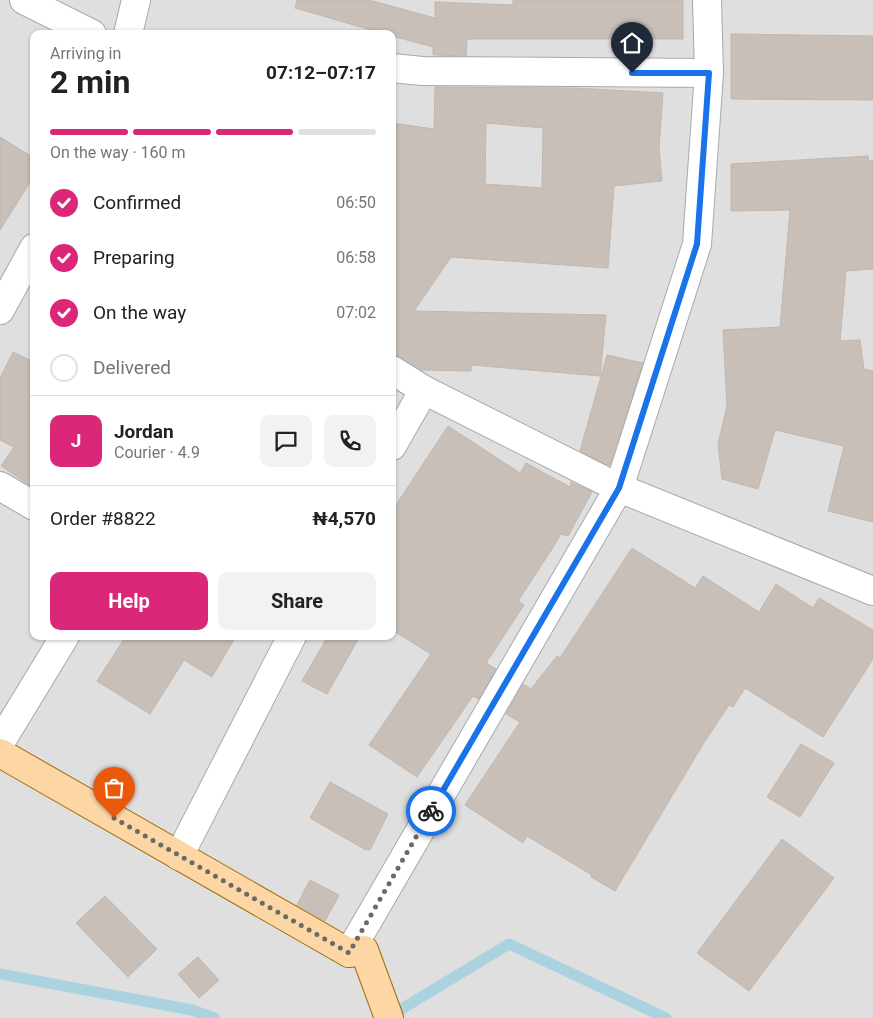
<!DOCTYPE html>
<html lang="en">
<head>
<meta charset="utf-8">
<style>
  body { margin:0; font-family:Roboto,sans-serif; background:#f2f2f2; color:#222; height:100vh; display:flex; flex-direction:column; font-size:19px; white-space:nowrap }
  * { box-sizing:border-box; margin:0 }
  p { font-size:16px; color:#767676 }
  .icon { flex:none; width:28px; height:28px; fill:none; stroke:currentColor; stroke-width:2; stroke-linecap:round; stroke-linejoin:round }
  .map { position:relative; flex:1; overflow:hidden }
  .drawer { position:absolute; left:30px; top:30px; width:366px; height:610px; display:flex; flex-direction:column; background:#fff; border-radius:10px; box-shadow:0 1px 4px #0004 }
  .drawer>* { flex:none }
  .pin { position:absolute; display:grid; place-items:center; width:42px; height:42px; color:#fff; margin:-51px -21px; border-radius:50% 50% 50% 0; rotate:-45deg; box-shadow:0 0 5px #0007 }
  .pin .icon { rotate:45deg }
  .courier { position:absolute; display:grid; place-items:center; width:50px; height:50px; margin:-25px; border:4px solid #1a73e8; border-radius:50%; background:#fff; color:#222; box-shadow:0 1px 6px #0007 }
  .head em { font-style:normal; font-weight:700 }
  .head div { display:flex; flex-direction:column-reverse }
  .head { display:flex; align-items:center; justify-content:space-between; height:85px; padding:0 20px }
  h1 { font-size:32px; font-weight:700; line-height:38px }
  .bar { display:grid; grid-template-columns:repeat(4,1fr); gap:8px 5px; align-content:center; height:60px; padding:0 20px }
  .bar i { height:6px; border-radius:4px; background:#e0e0e0 }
  .bar .active { background:#db2777 }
  .bar p { grid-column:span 4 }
  .line { display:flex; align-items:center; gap:12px; padding:0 20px; border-top:1px solid #e0e0e0 }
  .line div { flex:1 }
  .round { display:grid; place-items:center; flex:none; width:52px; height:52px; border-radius:10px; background:#f2f2f2 }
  ol { padding:0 20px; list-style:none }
  li { display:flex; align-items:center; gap:15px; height:55px }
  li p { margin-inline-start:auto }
  li .icon { padding:5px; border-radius:50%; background:#db2777; color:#fff; stroke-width:4 }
  li:last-child { color:#767676 }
  li i { width:28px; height:28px; border:2px solid #e0e0e0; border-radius:50% }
  .cta { display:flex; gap:10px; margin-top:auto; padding:10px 20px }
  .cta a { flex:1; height:58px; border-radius:10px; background:#db2777; color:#fff; font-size:20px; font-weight:700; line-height:58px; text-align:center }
  .cta a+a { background:#f2f2f2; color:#222 }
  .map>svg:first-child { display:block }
  .residential { fill:#e0dfdf; fill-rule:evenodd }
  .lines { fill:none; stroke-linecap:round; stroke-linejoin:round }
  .stream { stroke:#aad3df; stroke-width:11 }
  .building { fill:#c7bfb8; stroke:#c4b6ab; fill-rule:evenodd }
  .minor-casing { stroke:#a9a9a9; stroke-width:30 }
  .major-casing { stroke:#a06b00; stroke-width:30 }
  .minor { stroke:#fff; stroke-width:28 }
  .major { stroke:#fcd6a4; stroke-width:28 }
  .done { stroke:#6b6a68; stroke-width:5; stroke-dasharray:0 9 }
  .route { stroke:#1a73e8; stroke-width:6 }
</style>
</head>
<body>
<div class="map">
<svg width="873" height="1018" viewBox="0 0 873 1018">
  <rect width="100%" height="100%" fill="#f2efe9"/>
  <path class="residential" d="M0,0h873v1018h-873zM34,34h358v602h-358z"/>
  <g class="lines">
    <g class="stream">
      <polyline points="0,974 192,1010 214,1018"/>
      <polyline points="388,1016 400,1010 509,944 666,1018"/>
    </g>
  </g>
  <g class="building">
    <polygon points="297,0 369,0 435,18 435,2 513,5 513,0 683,0 683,39 467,39 466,56 433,55 433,47 392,36 392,34 385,34 295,8"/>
    <polygon points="731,34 873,36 873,100 731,99"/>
    <path d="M435,87l140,1 88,5 -4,55 3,33 -48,5 -6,82 -157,-11 -37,54 192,4 -6,61 -129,-11v6l-49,-1 -22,-13 -8,-3v-231l42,6zM486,123l57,5 -1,60 -57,-4z"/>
    <polygon points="0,137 34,158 34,176 0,230"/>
    <polygon points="868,156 869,161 873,160 873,269 846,271 840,341 860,340 864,369 873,371 873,522 828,511 844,446 775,430 758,489 722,479 718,444 727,406 723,330 780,327 790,210 731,211 731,164"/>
    <polygon points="13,352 34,362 34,488 1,466 14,447 0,440 0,378"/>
    <polygon points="607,355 643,363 610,465 607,465 580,451"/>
    <polygon points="448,426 520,473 526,463 570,487 571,482 592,492 568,536 561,534 552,549 518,601 524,605 486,663 496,669 479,699 473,696 417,777 369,745 431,654 392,630 392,511"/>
    <polygon points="632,548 695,588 703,576 759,612 776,584 813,608 819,598 873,630 873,659 823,737 745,688 733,707 729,705 705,741 615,891 591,877 592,875 527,836 523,843 465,805 520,722 506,714 523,684 531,689 557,656 560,658"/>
    <polygon points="126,636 236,636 212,677 184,660 150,714 97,681"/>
    <polygon points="328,636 360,636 327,694 302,681"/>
    <polygon points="801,744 834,763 800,817 767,797"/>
    <polygon points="330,782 388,814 370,850 367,849 366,850 310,818"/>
    <polygon points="782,839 834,878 749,991 697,953"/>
    <polygon points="310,880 339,895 325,921 297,905"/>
    <polygon points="105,896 157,949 128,977 76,923"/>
    <polygon points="198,957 219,980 199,998 178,974"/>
  </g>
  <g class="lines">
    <g class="minor-casing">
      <g id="minor">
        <polyline points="24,0 92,34"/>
        <polyline points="128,34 136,0"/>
        <polyline points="392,68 422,71 709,73"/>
        <polyline points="0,310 34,248"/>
        <polyline points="392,370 424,390 619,488 873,591"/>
        <polyline points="392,446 424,390"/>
        <polyline points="0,486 34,506"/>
        <polyline points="0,743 65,636"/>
        <polyline points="179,856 292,636"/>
        <polyline points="349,953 619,488 697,244 709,73 707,0"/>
      </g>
    </g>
    <g class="major-casing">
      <polyline id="major" points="0,753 349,953 364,950 389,1018"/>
    </g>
    <use href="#minor" class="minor"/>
    <use href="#major" class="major"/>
  </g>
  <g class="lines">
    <polyline class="done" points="114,818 349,953 431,811"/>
    <polyline class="route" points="431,811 619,488 697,244 709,73 632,73"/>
  </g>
</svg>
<div class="pin" style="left:114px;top:818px;background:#ea580c"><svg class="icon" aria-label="bag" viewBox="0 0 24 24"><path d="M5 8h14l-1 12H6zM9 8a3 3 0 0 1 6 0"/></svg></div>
<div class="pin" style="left:632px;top:73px;background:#1f2937"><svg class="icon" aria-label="home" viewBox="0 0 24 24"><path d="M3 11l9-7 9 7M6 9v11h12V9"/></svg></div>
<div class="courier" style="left:431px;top:811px"><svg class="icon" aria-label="bike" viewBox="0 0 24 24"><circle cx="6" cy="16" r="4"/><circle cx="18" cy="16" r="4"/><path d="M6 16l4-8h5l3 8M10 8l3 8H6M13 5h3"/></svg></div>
<section class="drawer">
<div class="head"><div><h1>2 min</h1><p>Arriving in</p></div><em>07:12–07:17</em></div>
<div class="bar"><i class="active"></i><i class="active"></i><i class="active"></i><i></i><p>On the way · 160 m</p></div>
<ol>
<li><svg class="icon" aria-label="check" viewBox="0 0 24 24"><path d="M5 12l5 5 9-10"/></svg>Confirmed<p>06:50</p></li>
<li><svg class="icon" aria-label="check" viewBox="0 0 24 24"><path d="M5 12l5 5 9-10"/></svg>Preparing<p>06:58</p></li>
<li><svg class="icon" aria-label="check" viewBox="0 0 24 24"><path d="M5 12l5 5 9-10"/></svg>On the way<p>07:02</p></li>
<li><i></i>Delivered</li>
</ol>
<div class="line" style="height:90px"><b class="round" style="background:#db2777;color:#fff">J</b><div><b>Jordan</b><p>Courier · 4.9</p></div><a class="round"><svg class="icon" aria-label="chat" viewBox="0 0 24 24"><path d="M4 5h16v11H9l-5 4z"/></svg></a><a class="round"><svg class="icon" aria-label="phone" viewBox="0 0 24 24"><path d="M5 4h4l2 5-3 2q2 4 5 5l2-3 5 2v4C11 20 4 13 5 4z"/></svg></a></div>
<div class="line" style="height:65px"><div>Order #8822</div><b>₦4,570</b></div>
<div class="cta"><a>Help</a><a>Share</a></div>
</section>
</div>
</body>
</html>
